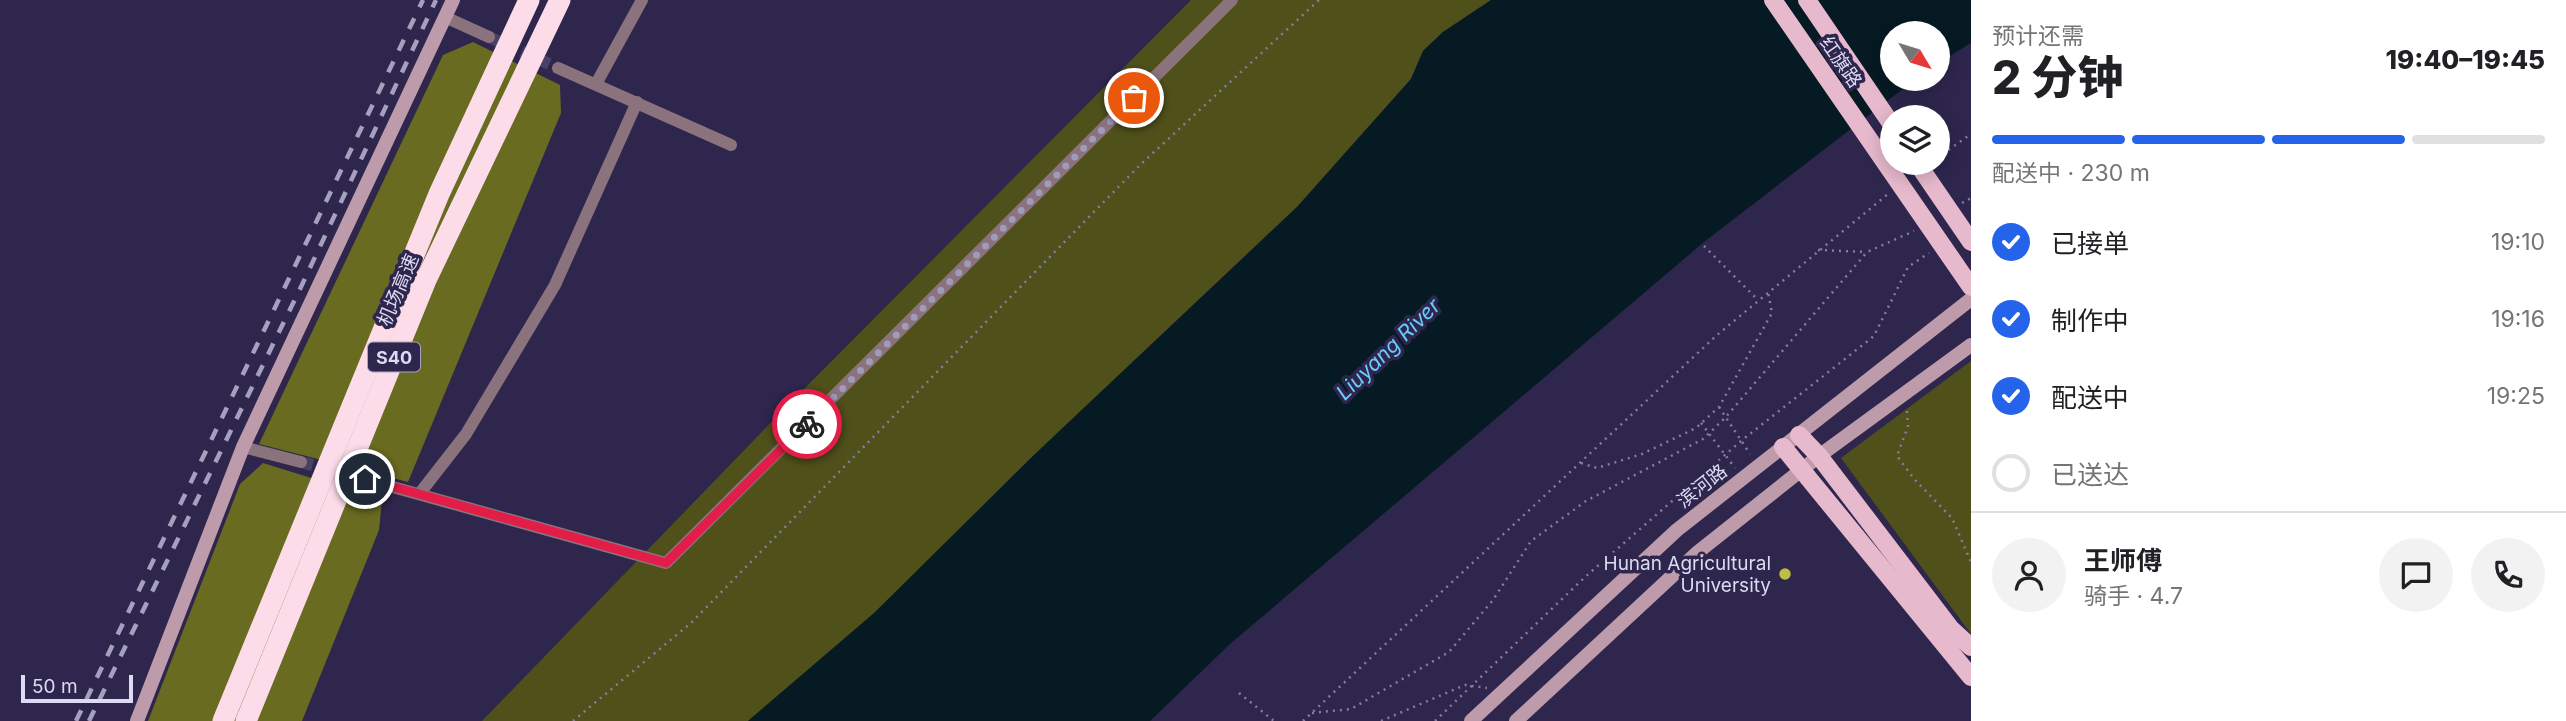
<!DOCTYPE html>
<html lang="zh">
<head>
<meta charset="utf-8">
<style>
  body { margin:0; font-family:Inter,"Noto Sans SC",sans-serif; background:#f2f2f2; color:#202124; height:100vh; display:flex; flex-direction:column; font-size:26px; white-space:nowrap }
  * { box-sizing:border-box; margin:0 }
  p { font-size:23px; color:#757577 }
  .icon { flex:none; width:38px; height:38px; fill:none; stroke:currentColor; stroke-width:2; stroke-linecap:round; stroke-linejoin:round }
  .map { position:relative; flex:1; overflow:hidden }
  .drawer { display:flex; flex-direction:column; background:#fff; width:595px }
  .drawer>* { flex:none }
  .needle { width:46px; rotate:128deg }
  .buttons { position:absolute; left:1880px; top:21px; display:grid; gap:14px }
  .buttons a { display:grid; place-items:center; width:70px; height:70px; border-radius:50%; background:#fff; box-shadow:0 4px 18px #0003; font-size:35px }
  .scale { position:absolute; left:21px; bottom:18px; width:112px; box-sizing:border-box; padding-left:7px; border:4px solid #dddaf3; border-top:0; font-size:19px; line-height:24px; white-space:nowrap; color:#dddaf3; -webkit-text-stroke:5px #2e264d; paint-order:stroke }
  .pin { position:absolute; display:grid; place-items:center; width:60px; height:60px; color:#fff; margin:-30px; border:4px solid #fff; border-radius:50%; box-shadow:0 2px 7px #0007 }
  .courier { position:absolute; display:grid; place-items:center; width:70px; height:70px; margin:-35px; border:5px solid #e11d48; border-radius:50%; background:#fff; color:#222; box-shadow:0 2px 9px #0007 }
  .headline em { font-style:normal; font-weight:800 }
  .headline div { display:flex; flex-direction:column-reverse }
  .headline { display:flex; align-items:center; justify-content:space-between; height:119px; padding:0 21px }
  h1 { font-size:46px; font-weight:800; line-height:52px }
  .bar { display:grid; grid-template-columns:repeat(4,1fr); gap:10px 7px; align-content:center; height:84px; padding:0 21px }
  .bar i { height:9px; border-radius:5px; background:#e0e0e0 }
  .bar .on { background:#2563eb }
  .bar p { grid-column:span 4 }
  .line { display:flex; align-items:center; gap:18px; padding:0 21px; border-top:2px solid #e0e0e0 }
  .line div { flex:1 }
  .round { display:grid; place-items:center; flex:none; width:74px; height:74px; border-radius:37px; background:#f2f2f2 }
  ol { padding:0 21px; list-style:none }
  li { display:flex; align-items:center; gap:21px; height:77px }
  li p { margin-inline-start:auto }
  li .icon { padding:7px; border-radius:50%; background:#2563eb; color:#fff; stroke-width:4 }
  li:last-child { color:#757577 }
  li i { width:38px; height:38px; border:4px solid #e0e0e0; border-radius:50% }
  main { display:flex; flex:1; min-height:0 }
  .map>svg:first-child { display:block }
  .green { fill:#4f501a }
  .forest { fill:#696b20 }
  .water { fill:#061a23 }
  .lines { fill:none; stroke-linecap:round; stroke-linejoin:round }
  .street-tunnel { stroke:#484166; stroke-width:12; stroke-dasharray:12 6; stroke-linecap:butt }
  .path { stroke:#847e9e; stroke-width:2.5; stroke-dasharray:2 5; stroke-linecap:butt }
  .street { stroke:#8a737d; stroke-width:12 }
  .secondary { stroke:#be9baa; stroke-width:14 }
  .primary { stroke:#e7b9cd; stroke-width:18 }
  .highway { stroke:#fddcea; stroke-width:21 }
  .rail { stroke:#a5a0be; stroke-width:4.5; stroke-dasharray:12 12; stroke-linecap:butt }
  .primary-bridge { stroke:#e7b9cd; stroke-width:18 }
  .done { stroke:#a09bb9; stroke-width:7; stroke-dasharray:0 12.6 }
  .route { stroke:#e11d48; stroke-width:9 }
  .poi-dot { fill:#bcbf43; stroke:#2e264d; stroke-width:2.5 }
  .labels { text-anchor:middle; dominant-baseline:central; stroke-width:7; stroke-linejoin:round; paint-order:stroke }
  .shield { fill:#2e264d; stroke:#a8a4c1; stroke-width:2 }
  .shield-label { font-size:18px; font-weight:bold; fill:#dddaf3 }
  .street-label { font-size:19px; fill:#dddaf3; stroke:#2e264d }
  .poi-label { font-size:19px; fill:#dddaf3; stroke:#2e264d; text-anchor:end }
  .water-label { font-size:21px; font-style:italic; fill:#69ccfb; stroke:#2e264d }
</style>
</head>
<body>
<main>
<div class="map">
<svg width="1971" height="721" viewBox="0 0 1971 721">
  <rect width="100%" height="100%" fill="#2e264d"/>
  <g class="green">
    <polygon points="1191,0 1491,0 1443,32 1423,51 1411,79 1297,207 1034,455 874,614 748,721 482,721 785,408"/>
    <polygon points="1971,361 1971,634 1841,458"/>
  </g>
  <g class="forest">
    <polygon points="473,42 560,85 561,113 408,482 259,444 443,55"/>
    <polygon points="263,463 382,500 379,530 302,721 148,721 240,484"/>
  </g>
  <polygon class="water" points="1491,0 1971,0 1971,43 1937,64 1937,33 1892,33 1892,79 1916,79 1704,242 1230,644 1150,721 748,721 874,613 1034,455 1297,207 1411,79 1423,51 1443,32"/>
  <g class="lines">
    <g class="street-tunnel">
      <polyline points="489,37 558,68"/>
      <polyline points="301,462 364,479"/>
    </g>
    <g class="path">
      <polyline points="1937,158 1971,134"/>
      <polyline points="1962,203 1971,198"/>
      <polyline points="1704,246 1758,300"/>
      <polyline points="1818,250 1867,252"/>
      <polyline points="1719,407 1750,454"/>
      <polyline points="1907,411 1908,426 1897,456 1915,480 1952,518 1971,562"/>
      <polyline points="1701,423 1735,468"/>
      <polyline points="1581,463 1597,468 1642,454 1696,428 1719,407 1772,313 1768,292"/>
      <polyline points="1239,693 1274,721"/>
      <polyline points="1312,713 1351,709 1449,652 1493,600 1531,541 1586,501 1703,439 1725,418 1867,252 1914,231"/>
      <polyline points="573,721 691,623 1140,165 1319,0"/>
      <polyline points="1303,721 1717,335 1888,194"/>
      <polyline points="1381,721 1465,685 1487,688"/>
      <polyline points="1435,721 1585,577 1741,441 1874,336 1908,267 1929,253"/>
    </g>
    <g class="street">
      <polyline points="445,17 489,37"/>
      <polyline points="558,68 731,145"/>
      <polyline points="596,84 642,0"/>
      <polyline points="243,447 301,462"/>
      <polyline points="364,479 666,563 1232,0"/>
      <polyline points="420,493 466,434 555,285 637,102"/>
    </g>
    <g class="secondary">
      <polyline points="137,721 243,447 453,0"/>
      <polyline points="1471,721 1677,530 1971,299"/>
      <polyline points="1516,721 1698,552 1819,456 1971,345"/>
    </g>
    <g class="primary">
      <polyline points="1807,0 1892,125"/>
      <polyline points="1799,435 1819,456 1951,629 1971,647"/>
      <polyline points="1783,447 1971,677"/>
    </g>
    <g class="highway">
      <polyline points="223,721 439,194 529,0"/>
      <polyline points="246,721 426,280 560,0"/>
    </g>
    <g class="rail">
      <polyline points="76,721 423,0"/>
      <polyline points="89,721 300,289 436,0"/>
    </g>
    <g class="primary-bridge">
      <polyline points="1773,0 1971,287"/>
      <polyline points="1917,163 1971,242"/>
    </g>
  </g>
  <g class="lines">
    <polyline class="done" points="807,424 1134,98"/>
    <polyline class="route" points="365,479 666,563 807,424"/>
  </g>
  <circle class="poi-dot" cx="1785" cy="574" r="7"/>
  <g class="labels">
    <rect class="shield" x="368" y="342.5" width="52" height="29" rx="5"/>
    <g class="shield-label">
      <text x="394" y="357">S40</text>
    </g>
    <g class="street-label">
      <text transform="translate(1841 62) rotate(55)">红旗路</text>
      <text transform="translate(398 290) rotate(-67)">机场高速</text>
      <text transform="translate(1702 486) rotate(-38)">滨河路</text>
    </g>
    <g class="poi-label">
      <text x="1771" y="563">Hunan Agricultural<tspan x="1771" dy="22">University</tspan></text>
    </g>
    <g class="water-label">
      <text transform="translate(1388 349) rotate(-44)">Liuyang River</text>
    </g>
  </g>
</svg>
<div class="buttons">
<a><svg class="needle" viewBox="-14 -14 28 28"><path d="M0-13l5 13h-10z" fill="#e53935"/><path d="M0 13l5-13h-10z" fill="#757577"/></svg></a>
<a><svg class="icon" aria-label="layers" viewBox="0 0 24 24"><path d="M12 4l9 5-9 5-9-5zM3 14l9 5 9-5"/></svg></a>
</div>
<div class="scale">50 m</div>
<div class="pin" style="left:1134px;top:98px;background:#ea580c"><svg class="icon" aria-label="bag" viewBox="0 0 24 24"><path d="M5 8h14l-1 12H6zM9 8a3 3 0 0 1 6 0"/></svg></div>
<div class="pin" style="left:365px;top:479px;background:#1f2937"><svg class="icon" aria-label="home" viewBox="0 0 24 24"><path d="M3 11l9-7 9 7M6 9v11h12V9"/></svg></div>
<div class="courier" style="left:807px;top:424px"><svg class="icon" aria-label="bike" viewBox="0 0 24 24"><circle cx="6" cy="16" r="4"/><circle cx="18" cy="16" r="4"/><path d="M6 16l4-8h5l3 8M10 8l3 8H6M13 5h3"/></svg></div>
</div>
<section class="drawer">
<div class="headline"><div><h1>2 分钟</h1><p>预计还需</p></div><em>19:40–19:45</em></div>
<div class="bar"><i class="on"></i><i class="on"></i><i class="on"></i><i></i><p>配送中 · 230 m</p></div>
<ol>
<li><svg class="icon" aria-label="check" viewBox="0 0 24 24"><path d="M5 12l5 5 9-10"/></svg>已接单<p>19:10</p></li>
<li><svg class="icon" aria-label="check" viewBox="0 0 24 24"><path d="M5 12l5 5 9-10"/></svg>制作中<p>19:16</p></li>
<li><svg class="icon" aria-label="check" viewBox="0 0 24 24"><path d="M5 12l5 5 9-10"/></svg>配送中<p>19:25</p></li>
<li><i></i>已送达</li>
</ol>
<div class="line" style="height:126px"><a class="round"><svg class="icon" aria-label="person" viewBox="0 0 24 24"><circle cx="12" cy="8" r="4"/><path d="M4 21q1-7 8-7t8 7"/></svg></a><div><b>王师傅</b><p>骑手 · 4.7</p></div><a class="round"><svg class="icon" aria-label="chat" viewBox="0 0 24 24"><path d="M4 5h16v11H9l-5 4z"/></svg></a><a class="round"><svg class="icon" aria-label="phone" viewBox="0 0 24 24"><path d="M5 4h4l2 5-3 2q2 4 5 5l2-3 5 2v4C11 20 4 13 5 4z"/></svg></a></div>
</section>
</main>
</body>
</html>
